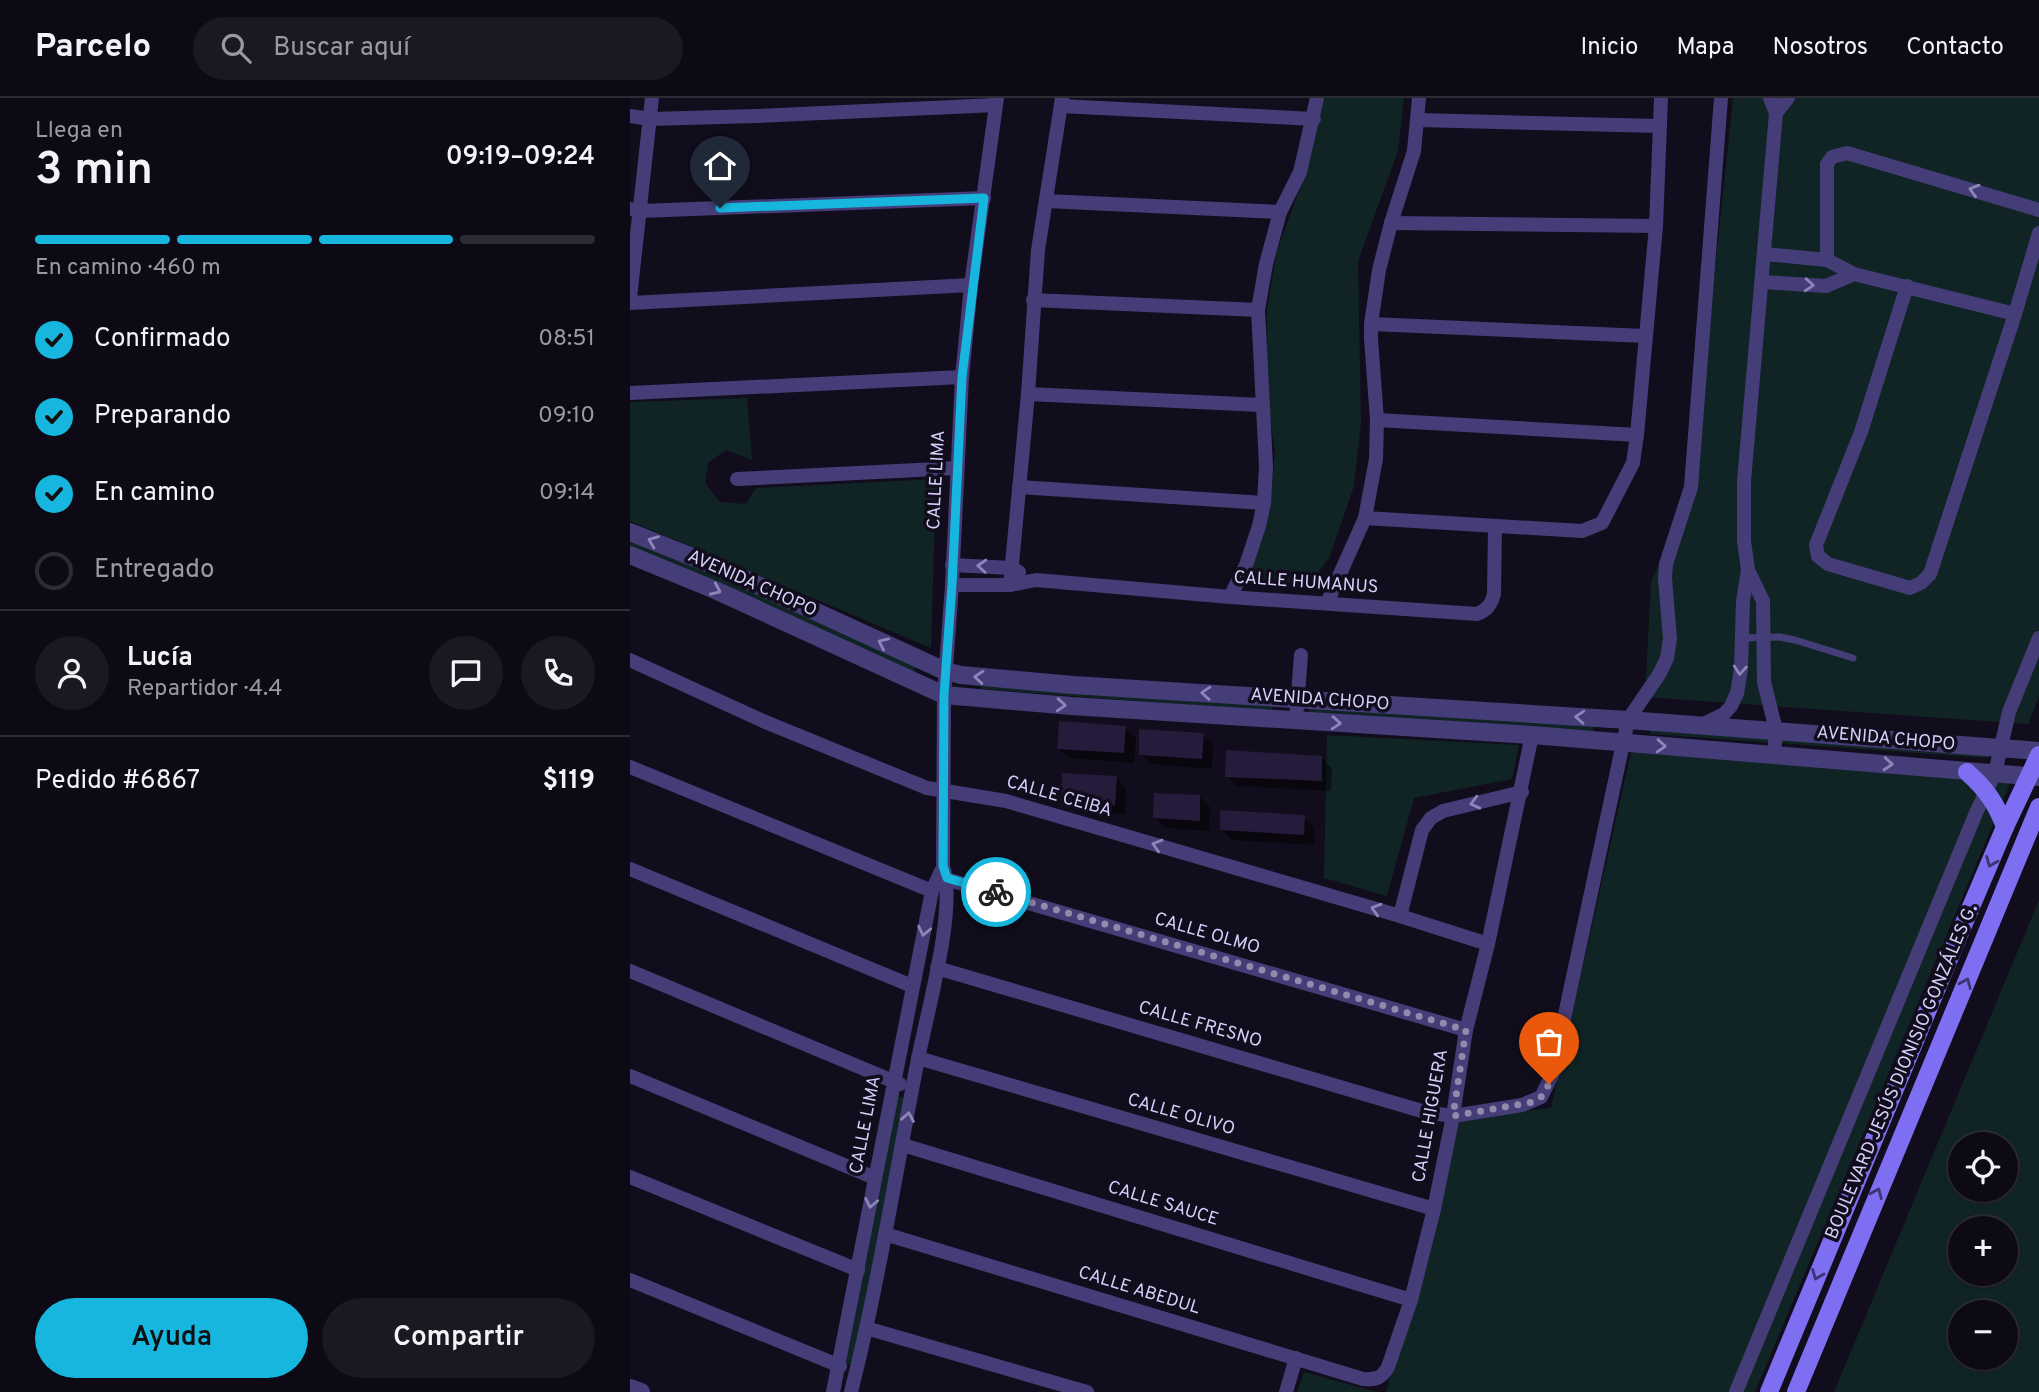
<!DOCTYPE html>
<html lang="es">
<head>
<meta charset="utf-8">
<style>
  body { margin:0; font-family:Overpass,sans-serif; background:#1b1822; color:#f1f3f6; height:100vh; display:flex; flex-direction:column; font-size:26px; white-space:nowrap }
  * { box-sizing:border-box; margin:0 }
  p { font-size:23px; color:#9a9aa0 }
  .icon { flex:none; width:38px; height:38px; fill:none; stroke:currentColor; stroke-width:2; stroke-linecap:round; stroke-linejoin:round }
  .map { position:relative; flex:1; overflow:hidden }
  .sheet { display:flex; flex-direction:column; background:#0d0a15; width:630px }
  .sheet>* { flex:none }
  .controls { position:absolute; left:1318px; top:1034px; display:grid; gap:14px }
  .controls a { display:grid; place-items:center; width:70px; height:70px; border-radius:50%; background:#0d0a15; box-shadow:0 2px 5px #0004,0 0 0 2px #2d2b34; font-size:35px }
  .pin { position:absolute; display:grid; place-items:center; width:60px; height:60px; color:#fff; margin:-72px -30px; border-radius:50% 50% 50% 0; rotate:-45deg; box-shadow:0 0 7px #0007 }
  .pin .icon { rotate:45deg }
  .courier { position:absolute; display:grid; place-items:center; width:70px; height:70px; margin:-35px; border:5px solid #16b6de; border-radius:50%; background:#fff; color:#222; box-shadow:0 2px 9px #0007 }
  .summary em { font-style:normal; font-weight:600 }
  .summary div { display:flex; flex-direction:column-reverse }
  .summary { display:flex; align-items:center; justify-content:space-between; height:119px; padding:0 35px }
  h1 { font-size:46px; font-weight:600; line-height:52px }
  .bar { display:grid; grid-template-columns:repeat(4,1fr); gap:10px 7px; align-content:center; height:84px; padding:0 35px }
  .bar i { height:9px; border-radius:5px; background:#2d2b34 }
  .bar .on { background:#16b6de }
  .bar p { grid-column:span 4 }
  .line { display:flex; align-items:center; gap:18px; padding:0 35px; border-top:2px solid #2d2b34 }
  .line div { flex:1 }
  .round { display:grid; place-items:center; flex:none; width:74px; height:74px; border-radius:37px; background:#1b1822 }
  ol { padding:0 35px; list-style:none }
  li { display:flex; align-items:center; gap:21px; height:77px }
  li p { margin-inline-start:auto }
  li .icon { padding:7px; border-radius:50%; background:#16b6de; color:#111; stroke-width:4 }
  li:last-child { color:#9a9aa0 }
  li i { width:38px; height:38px; border:4px solid #2d2b34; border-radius:50% }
  .primary-button { display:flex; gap:14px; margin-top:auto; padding:14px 35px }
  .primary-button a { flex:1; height:80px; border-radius:42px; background:#16b6de; color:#111; font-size:28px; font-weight:600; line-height:80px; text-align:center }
  .primary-button a+a { background:#1b1822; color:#f1f3f6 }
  header { display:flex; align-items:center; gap:42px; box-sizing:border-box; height:98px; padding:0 35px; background:#0d0a15; border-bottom:2px solid #2d2b34 }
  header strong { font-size:33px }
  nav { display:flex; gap:38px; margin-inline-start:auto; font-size:24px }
  .search { width:490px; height:63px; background:#1b1822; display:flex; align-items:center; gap:18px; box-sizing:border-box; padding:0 24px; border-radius:38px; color:#9a9aa0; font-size:26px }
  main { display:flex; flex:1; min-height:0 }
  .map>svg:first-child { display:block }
  .green { fill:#112425; fill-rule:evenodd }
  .shadow { fill:#0007 }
  .building { fill:#251b3b }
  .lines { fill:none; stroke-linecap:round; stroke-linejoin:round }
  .service { stroke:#453d77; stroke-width:7 }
  .minor { stroke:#453d77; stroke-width:14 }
  .tertiary { stroke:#453d77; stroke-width:18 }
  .secondary { stroke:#7e6ef1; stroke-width:18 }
  .oneway { stroke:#8e86b8 }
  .oneway2 { stroke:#3d3471 }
  .done { stroke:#928aac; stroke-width:7; stroke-dasharray:0 12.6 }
  .route { stroke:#16b6de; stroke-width:9 }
  .labels { text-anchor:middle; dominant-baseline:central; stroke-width:7; stroke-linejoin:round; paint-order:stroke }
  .street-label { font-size:18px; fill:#d7cefa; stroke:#110d1c }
</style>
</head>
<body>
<header>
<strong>Parcelo</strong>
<div class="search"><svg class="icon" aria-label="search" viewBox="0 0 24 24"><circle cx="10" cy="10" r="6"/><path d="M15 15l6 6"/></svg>Buscar aquí</div>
<nav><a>Inicio</a><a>Mapa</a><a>Nosotros</a><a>Contacto</a></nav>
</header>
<main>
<section class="sheet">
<div class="summary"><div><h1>3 min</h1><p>Llega en</p></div><em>09:19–09:24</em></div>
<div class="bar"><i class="on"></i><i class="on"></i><i class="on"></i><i></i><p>En camino · 460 m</p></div>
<ol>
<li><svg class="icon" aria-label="check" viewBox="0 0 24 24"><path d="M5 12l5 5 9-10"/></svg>Confirmado<p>08:51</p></li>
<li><svg class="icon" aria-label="check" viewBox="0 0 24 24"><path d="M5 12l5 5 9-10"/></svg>Preparando<p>09:10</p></li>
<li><svg class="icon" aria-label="check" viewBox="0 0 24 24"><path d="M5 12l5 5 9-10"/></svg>En camino<p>09:14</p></li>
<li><i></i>Entregado</li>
</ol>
<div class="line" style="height:126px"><a class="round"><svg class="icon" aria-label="person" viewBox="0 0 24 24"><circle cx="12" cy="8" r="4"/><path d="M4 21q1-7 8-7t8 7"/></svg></a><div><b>Lucía</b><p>Repartidor · 4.4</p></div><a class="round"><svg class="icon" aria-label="chat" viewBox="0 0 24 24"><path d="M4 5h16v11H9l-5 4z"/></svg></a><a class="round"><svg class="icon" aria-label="phone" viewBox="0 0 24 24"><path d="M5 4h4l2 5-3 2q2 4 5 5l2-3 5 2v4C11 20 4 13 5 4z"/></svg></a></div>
<div class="line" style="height:91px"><div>Pedido #6867</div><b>$119</b></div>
<div class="primary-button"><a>Ayuda</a><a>Compartir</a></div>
</section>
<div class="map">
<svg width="1409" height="1294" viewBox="0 0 1409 1294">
  <rect width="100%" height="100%" fill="#110d1c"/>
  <g class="green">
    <polygon points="694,0 774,0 768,53 728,163 731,325 724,388 700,458 680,487 616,482 640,409 645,353 637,301 637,211 647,153 676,73"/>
    <polygon points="1103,0 1409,0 1409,599 1398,626 1015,599 1021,483 1061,399"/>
    <polygon points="117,300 122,362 96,352 78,365 75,385 90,404 116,406 126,390 306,381 301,550 0,423 0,304"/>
    <polygon points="0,437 287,565 284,574 0,448"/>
    <polygon points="351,581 642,604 642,613 351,591"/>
    <polygon points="679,607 964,625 963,633 679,615"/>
    <polygon points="1021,629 1360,653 1358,660 1020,636"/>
    <polygon points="697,637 889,647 882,681 784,700 757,798 694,780"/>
    <polygon points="1002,650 1382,681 1125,1294 756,1294 830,1020 921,1010"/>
    <path d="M1409,802v492h-205zM1330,1046h46v46h-46zM1330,1130h46v46h-46zM1330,1214h46v46h-46z"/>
    <polygon points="268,999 274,1000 224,1267 216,1266"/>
    <polygon points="674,1274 747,1294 667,1294"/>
  </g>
  <g class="shadow">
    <polygon points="495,629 506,640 504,665 439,660 429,650"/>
    <polygon points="573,637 583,647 582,671 521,666 511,656"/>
    <polygon points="691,659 702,670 701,693 607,688 597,678"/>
    <polygon points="486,680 496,690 495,716 443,712 432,701"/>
    <polygon points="570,699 580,709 579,733 535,730 525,719"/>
    <polygon points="674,719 684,729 684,747 602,742 591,731"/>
  </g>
  <g class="building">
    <polygon points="429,623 496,628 494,655 427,651"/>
    <polygon points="509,631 574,635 572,661 509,657"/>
    <polygon points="596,652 692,658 692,683 595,679"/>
    <polygon points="432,675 487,678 485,707 431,702"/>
    <polygon points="524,695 570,697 570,723 523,720"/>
    <polygon points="590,712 675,717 674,737 590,732"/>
  </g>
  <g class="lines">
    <polyline class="service" points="1113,540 1150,539 1165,542 1223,560"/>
    <g class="minor">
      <polyline points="431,8 684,21"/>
      <polyline points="1146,15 1158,0"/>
      <polyline points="0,18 20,21 126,18 366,7"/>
      <polyline points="788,22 1030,28"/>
      <polyline points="416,103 650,114"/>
      <polyline points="0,111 11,113 354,100"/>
      <polyline points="761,125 1026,128"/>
      <polyline points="1134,156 1197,162 1224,176 1385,216 1300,476 1291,485 1280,490 1198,466 1188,458 1186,447 1231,334 1277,188"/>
      <polyline points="1197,162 1197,66 1202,59 1217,55 1409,112"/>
      <polyline points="1132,184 1196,188 1224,176"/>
      <polyline points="0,200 22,0"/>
      <polyline points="403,202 628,212"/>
      <polyline points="0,205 341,187"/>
      <polyline points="1385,216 1409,135"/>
      <polyline points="741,226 1015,238"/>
      <polyline points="0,295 332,279"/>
      <polyline points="398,296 631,307"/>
      <polyline points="747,322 1007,337"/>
      <polyline points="107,381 327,370"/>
      <polyline points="389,389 634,405"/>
      <polyline points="735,420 952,433 972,425 1003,365 1007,337 1026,128 1031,0"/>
      <polyline points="322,467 382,470 389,474"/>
      <polyline points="1118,472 1133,503 1134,584 1146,632 1144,655"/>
      <path d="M322,487h58l26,-5 194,17 247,17c10,-4 14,-9 17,-20l1,-68"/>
      <polyline points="380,487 398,296 408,152 432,0"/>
      <polyline points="600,499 616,467 629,428 634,405 636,368 628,212 636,166 650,114 670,74 687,0"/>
      <polyline points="697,505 735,420 746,361 747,322 741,241 741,226 749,172 761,125 784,53 789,0"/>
      <polyline points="0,562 133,623 297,690 376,703 770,818 858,846"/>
      <polyline points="666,622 671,557"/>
      <polyline points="1071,627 1094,616 1101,608 1107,595 1111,571 1113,503 1118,472 1114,443 1114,383 1146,15 1140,0"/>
      <polyline points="0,669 302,793"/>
      <polyline points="0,771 282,888"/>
      <polyline points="309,779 836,932"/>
      <polyline points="770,818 792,732 801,720 813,713 892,694"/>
      <polyline points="307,870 795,1014 823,1018 892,1007 911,999 922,977 998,622 1030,575 1037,560 1040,541 1035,480 1036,466 1061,389 1091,0"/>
      <polyline points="0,873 270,986"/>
      <polyline points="288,960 804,1111"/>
      <polyline points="0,978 245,1080"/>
      <polyline points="273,1047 781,1202"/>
      <polyline points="0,1079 228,1172"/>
      <path d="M255,1136l478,145c13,1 19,-1 25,-12l23,-67 23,-91 19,-93 13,-86 22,-86 44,-209"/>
      <polyline points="0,1182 210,1268"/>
      <polyline points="236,1230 457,1294"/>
      <polyline points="203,1294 302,793 311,773"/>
      <path d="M221,1294c28,-110 45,-222 67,-333 9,-46 39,-152 25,-193l1,-171 8,-110 10,-208 9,-92 26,-187"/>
      <polyline points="656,1294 666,1260"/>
      <polyline points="1106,1294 1346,715 1365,675 1379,614 1409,540"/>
    </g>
    <g class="tertiary">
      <polyline points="0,434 95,472 315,573 331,577 443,587 998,622 1409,653"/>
      <polyline points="0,457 85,492 314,597 441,608 902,637 1409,679"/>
      <polyline points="0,1290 11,1294"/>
    </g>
    <g class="secondary">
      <path d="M1337,674c19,17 29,31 38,55"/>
      <polyline points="1139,1294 1329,837 1375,729 1409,657"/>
      <polyline points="1166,1294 1409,709"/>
    </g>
  </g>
  <defs><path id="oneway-chevron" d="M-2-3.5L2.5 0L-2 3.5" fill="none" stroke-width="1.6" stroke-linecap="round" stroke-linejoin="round" transform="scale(1.75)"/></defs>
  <g class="oneway">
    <use href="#oneway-chevron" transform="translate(1344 92) rotate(-164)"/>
    <use href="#oneway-chevron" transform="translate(1179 187) rotate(4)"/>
    <use href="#oneway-chevron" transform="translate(23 443) rotate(-158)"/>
    <use href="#oneway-chevron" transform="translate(352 468) rotate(-177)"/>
    <use href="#oneway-chevron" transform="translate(86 492) rotate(24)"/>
    <use href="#oneway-chevron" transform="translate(253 545) rotate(-155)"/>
    <use href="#oneway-chevron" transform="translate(1110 572) rotate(95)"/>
    <use href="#oneway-chevron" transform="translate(349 579) rotate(-175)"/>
    <use href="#oneway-chevron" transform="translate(576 595) rotate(-176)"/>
    <use href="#oneway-chevron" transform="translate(431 607) rotate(4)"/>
    <use href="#oneway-chevron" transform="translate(950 619) rotate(-176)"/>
    <use href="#oneway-chevron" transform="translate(706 625) rotate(4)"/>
    <use href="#oneway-chevron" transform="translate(1031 648) rotate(4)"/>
    <use href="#oneway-chevron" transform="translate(1258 666) rotate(5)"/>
    <use href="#oneway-chevron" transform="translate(845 705) rotate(166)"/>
    <use href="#oneway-chevron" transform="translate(527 747) rotate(-164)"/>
    <use href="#oneway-chevron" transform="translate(746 811) rotate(-164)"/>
    <use href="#oneway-chevron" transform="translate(294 833) rotate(102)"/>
    <use href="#oneway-chevron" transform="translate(278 1019) rotate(-80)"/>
    <use href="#oneway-chevron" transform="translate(241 1105) rotate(101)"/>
  </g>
  <g class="oneway2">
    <use href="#oneway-chevron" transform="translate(1361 764) rotate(113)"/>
    <use href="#oneway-chevron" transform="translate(1336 885) rotate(-67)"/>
    <use href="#oneway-chevron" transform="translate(1247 1095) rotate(-67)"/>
    <use href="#oneway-chevron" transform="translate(1187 1177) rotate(112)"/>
  </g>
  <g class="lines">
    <polyline class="done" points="366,794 836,932 823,1018 903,1004 911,999 919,986"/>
    <polyline class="route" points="90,110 354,100 332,279 322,487 314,597 313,768 317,780 366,794"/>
  </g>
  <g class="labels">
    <g class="street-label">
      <text transform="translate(307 382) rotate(-87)">CALLE LIMA</text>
      <text transform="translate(676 485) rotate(4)">CALLE HUMANUS</text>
      <text transform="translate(122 486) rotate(24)">AVENIDA CHOPO</text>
      <text transform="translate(690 602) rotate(4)">AVENIDA CHOPO</text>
      <text transform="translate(1256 641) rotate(5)">AVENIDA CHOPO</text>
      <text transform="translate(429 699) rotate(16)">CALLE CEIBA</text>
      <text transform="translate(577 836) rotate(16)">CALLE OLMO</text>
      <text transform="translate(570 927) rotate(16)">CALLE FRESNO</text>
      <text transform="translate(1272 974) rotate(-67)">BOULEVARD JESÚS DIONISIO GONZÁLES G.</text>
      <text transform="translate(551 1017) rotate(16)">CALLE OLIVO</text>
      <text transform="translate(801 1018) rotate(-80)">CALLE HIGUERA</text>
      <text transform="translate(236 1027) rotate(-79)">CALLE LIMA</text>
      <text transform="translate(533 1106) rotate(17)">CALLE SAUCE</text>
      <text transform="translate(509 1193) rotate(17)">CALLE ABEDUL</text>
    </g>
  </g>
</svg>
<div class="controls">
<a><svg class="icon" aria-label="locate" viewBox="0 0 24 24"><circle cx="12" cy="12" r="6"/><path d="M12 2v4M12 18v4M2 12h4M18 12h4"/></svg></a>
<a>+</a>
<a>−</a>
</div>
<div class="pin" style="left:919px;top:986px;background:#ea580c"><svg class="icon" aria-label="bag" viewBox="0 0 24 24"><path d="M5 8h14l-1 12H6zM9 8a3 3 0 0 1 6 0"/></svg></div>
<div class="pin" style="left:90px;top:110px;background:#1f2937"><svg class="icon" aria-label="home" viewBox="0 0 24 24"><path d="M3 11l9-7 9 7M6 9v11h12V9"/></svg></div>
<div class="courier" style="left:366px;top:794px"><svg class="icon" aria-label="bike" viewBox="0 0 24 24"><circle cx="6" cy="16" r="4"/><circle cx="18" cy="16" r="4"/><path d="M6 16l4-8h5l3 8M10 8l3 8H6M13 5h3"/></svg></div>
</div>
</main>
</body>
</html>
